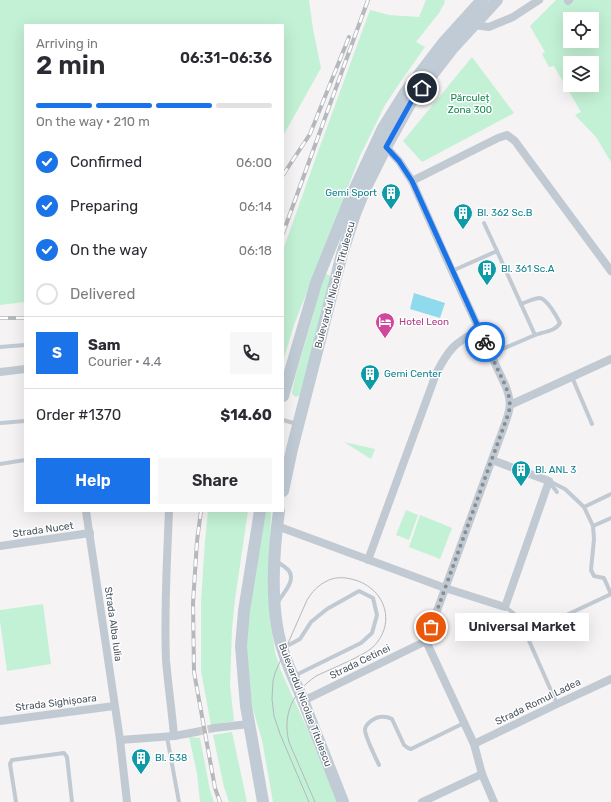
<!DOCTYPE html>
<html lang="en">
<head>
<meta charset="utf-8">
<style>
  body { margin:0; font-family:Rubik,sans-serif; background:#f7f7f7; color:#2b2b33; height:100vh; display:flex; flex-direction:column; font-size:15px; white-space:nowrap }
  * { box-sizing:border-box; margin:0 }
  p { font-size:13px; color:#7c7c81 }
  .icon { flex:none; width:22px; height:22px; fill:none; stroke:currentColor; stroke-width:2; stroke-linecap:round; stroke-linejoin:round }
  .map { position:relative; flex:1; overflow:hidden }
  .panel { position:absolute; left:24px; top:24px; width:260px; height:488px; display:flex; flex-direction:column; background:#fff; border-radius:0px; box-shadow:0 4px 16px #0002 }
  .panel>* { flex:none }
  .fabs { position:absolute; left:563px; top:12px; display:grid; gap:8px }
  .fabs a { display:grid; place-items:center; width:36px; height:36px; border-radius:0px; background:#fff; box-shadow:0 4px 16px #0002; font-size:20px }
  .pin { position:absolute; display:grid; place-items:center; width:34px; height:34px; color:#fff; margin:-17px; border:2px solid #fff; border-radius:50%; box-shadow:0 1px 4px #0007 }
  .courier { position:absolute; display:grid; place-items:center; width:40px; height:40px; margin:-20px; border:3px solid #1a73e8; border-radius:50%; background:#fff; color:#222; box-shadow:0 1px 5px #0007 }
  .bubble { position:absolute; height:28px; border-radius:0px; background:#fff; box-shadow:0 4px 16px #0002; font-size:13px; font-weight:600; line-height:28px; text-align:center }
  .head em { font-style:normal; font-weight:600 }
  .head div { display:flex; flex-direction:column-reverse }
  .head { display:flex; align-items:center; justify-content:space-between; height:68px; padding:0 12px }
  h1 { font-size:26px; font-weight:600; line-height:30px }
  .bar { display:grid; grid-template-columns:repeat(4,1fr); gap:6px 4px; align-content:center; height:48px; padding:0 12px }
  .bar i { height:5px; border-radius:3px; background:#e1e1e2 }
  .bar .current { background:#1a73e8 }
  .bar p { grid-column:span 4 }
  .line { display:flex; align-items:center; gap:10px; padding:0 12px; border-top:1px solid #e1e1e2 }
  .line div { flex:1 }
  .round { display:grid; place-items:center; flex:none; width:42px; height:42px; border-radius:0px; background:#f7f7f7 }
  ol { padding:0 12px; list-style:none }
  li { display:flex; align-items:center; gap:12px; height:44px }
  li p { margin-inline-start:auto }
  li .icon { padding:4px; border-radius:50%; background:#1a73e8; color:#fff; stroke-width:4 }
  li:last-child { color:#7c7c81 }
  li i { width:22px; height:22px; border:2px solid #e1e1e2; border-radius:50% }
  .primary-button { display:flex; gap:8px; margin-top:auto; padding:8px 12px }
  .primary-button a { flex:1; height:46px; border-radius:0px; background:#1a73e8; color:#fff; font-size:16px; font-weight:600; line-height:46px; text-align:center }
  .primary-button a+a { background:#f7f7f7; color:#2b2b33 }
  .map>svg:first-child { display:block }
  .green { fill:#c3f1d5; fill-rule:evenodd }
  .water { fill:#90daee }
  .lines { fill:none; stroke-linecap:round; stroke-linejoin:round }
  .minor-tunnel { stroke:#caccce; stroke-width:8; stroke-dasharray:8 4; stroke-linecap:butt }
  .service { stroke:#c1cad2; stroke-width:4 }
  .minor { stroke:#c1cad2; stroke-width:8 }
  .secondary { stroke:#c1cbd6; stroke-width:12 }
  .tram { stroke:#b5b8bd; stroke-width:1 }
  .rail-casing { stroke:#b5b8bd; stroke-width:4 }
  .rail { stroke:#fff; stroke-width:2.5; stroke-dasharray:8; stroke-linecap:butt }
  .done { stroke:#868d94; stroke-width:4; stroke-dasharray:0 7.2 }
  .route { stroke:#1a73e8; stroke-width:5 }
  .labels { text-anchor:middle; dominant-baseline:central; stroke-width:3; stroke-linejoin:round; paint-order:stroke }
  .park-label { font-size:10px; fill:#17864f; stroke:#fff }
  .culture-label { font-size:10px; fill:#0d838f; stroke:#fff; text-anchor:start }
  .street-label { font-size:10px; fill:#4a5661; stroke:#fff }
  .hotel-label { font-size:10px; fill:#b23c85; stroke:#fff; text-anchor:start }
</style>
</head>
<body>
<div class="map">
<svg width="611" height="802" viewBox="0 0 611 802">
  <rect width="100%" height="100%" fill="#f5f3f3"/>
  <g class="green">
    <polygon points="0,0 309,0 313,29 321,68 283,136 283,25 25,25 25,302 0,305"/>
    <polygon points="426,0 444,0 445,2 439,13 416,42 425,47 401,81 385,105 360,156 294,325 283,361 283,250 319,149 370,10 389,15 419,17"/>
    <path d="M556,0h55v162l-15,-25 -21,-22 6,-3 -27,-46 -5,1 -7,-13 3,-2 -15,-26zM570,19h22v22h-22zM570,63h22v22h-22z"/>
    <polygon points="472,57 514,113 422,162 403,141"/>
    <polygon points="328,274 331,277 300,395 296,397 294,396 292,393 295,378 312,319 317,298 324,276"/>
    <polygon points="344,442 375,449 371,459"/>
    <polygon points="406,510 418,515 409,540 396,535"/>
    <polygon points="208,511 248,511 235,599 232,629 230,685 234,721 211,725 201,671 201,602 205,541"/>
    <polygon points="266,511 271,511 269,592 271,625 275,652 281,671 310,735 337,802 273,802 262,740 252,706 246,645 254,576"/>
    <polygon points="420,515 452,528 440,559 409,547"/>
    <polygon points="43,604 51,664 7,671 0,621 0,610"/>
    <polygon points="232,732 247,802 229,802 224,787 213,735"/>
    <polygon points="189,737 200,738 210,790 214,802 200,802 197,773"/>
  </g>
  <polygon class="water" points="414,293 445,303 440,318 410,309"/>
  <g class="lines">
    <polyline class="minor-tunnel" points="196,732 214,728"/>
    <g class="service">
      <polyline points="484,223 497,251"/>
      <polyline points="452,271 497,251 535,335 491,354"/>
      <path d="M521,304c6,-2 13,-6 19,-6 7,1 17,19 20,25 -4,8 -17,9 -25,12"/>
      <polyline points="0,347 25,345"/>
      <polyline points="572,377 592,424"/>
      <polyline points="283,420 297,424"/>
      <polyline points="1,423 25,421"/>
      <polyline points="0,464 25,460"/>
      <polyline points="549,481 565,489 584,507 611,494"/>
      <polyline points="550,483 557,492"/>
      <polyline points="584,507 593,526 611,518"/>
      <polyline points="593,526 594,539 591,570 594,576 604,578 611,594"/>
      <path d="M276,561c4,3 10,6 13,10 7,10 -6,22 -11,31"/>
      <path d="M505,607c12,7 16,15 21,27"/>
      <polyline points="522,624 549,617"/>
      <polyline points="283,643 287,646 300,639 311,622 327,609 359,591 373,598 377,615 372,633 361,643 298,674 297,677"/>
      <polyline points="557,704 526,634 611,594"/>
      <polyline points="167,737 179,802"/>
      <path d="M379,765c-3,-7 -15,-30 -14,-36 1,-5 7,-9 11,-11 6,-2 10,-2 16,1l12,26 4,3 3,1 53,-26"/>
      <polyline points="16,802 10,764 12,760 64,753 67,757 72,802"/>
    </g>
    <g class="minor">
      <polyline points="568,1 569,0"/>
      <polyline points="474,25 489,27 513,17 539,0"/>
      <path d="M386,147l13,14 13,20 40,90 54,116c5,14 5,20 0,34l-80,220"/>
      <polyline points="412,181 498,138 507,135 515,141 523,152 611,271"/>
      <polyline points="0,372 25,369"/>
      <polyline points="510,405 611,359"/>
      <polyline points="86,511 120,740 127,802"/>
      <path d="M169,511c-2,50 -5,99 -3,149 2,25 6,51 8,76"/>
      <polyline points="277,526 445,588 505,607 549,481 492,460"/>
      <polyline points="0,546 90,533"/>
      <path d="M368,560l68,-186c12,-24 18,-31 43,-44"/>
      <polyline points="426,641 474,744 482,774 494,802"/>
      <polyline points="303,701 426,641"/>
      <polyline points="0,721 114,706"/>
      <polyline points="214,728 249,724"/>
      <polyline points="120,740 174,736 196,732"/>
      <polyline points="474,744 557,704 611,679"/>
      <polyline points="422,802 482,774"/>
    </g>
    <g class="secondary">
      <polyline points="283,396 316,283 349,201 383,128 405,93 444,42 482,0"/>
      <polyline points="283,491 292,449 342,254 355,214 365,189 386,147 411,102 452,49 497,0"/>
      <polyline points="260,511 244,611 241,646 246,706 263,802"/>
      <path d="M279,511c-5,37 -8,78 -2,115 4,27 17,52 27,77 13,33 26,66 39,99"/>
    </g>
    <path class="tram" d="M309,802l-29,-68 -6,-18 -2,-17 1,-18 2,-8 32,-73c5,-8 11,-15 20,-19 7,-4 16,-4 24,-2 33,7 47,43 22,68 -7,6 -16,10 -24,14 -11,5 -22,10 -33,15 -23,16 -34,38 -27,66l26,60"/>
    <g class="rail-casing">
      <g id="rail">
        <polyline points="283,175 310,134 349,37"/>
        <polyline points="283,233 368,0"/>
        <polyline points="0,318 25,318"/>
        <polyline points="201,511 197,541 193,603 194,672 215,788 220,802"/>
      </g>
    </g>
    <use href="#rail" class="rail"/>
  </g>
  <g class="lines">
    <polyline class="done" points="431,627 509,412 510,405 509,397 506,387 485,342"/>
    <polyline class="route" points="422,88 411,102 386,147 399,161 412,181 485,342"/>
  </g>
  <defs>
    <g id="building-pin" transform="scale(1)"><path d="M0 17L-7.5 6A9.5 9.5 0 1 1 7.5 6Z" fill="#0f9aa8" stroke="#fff"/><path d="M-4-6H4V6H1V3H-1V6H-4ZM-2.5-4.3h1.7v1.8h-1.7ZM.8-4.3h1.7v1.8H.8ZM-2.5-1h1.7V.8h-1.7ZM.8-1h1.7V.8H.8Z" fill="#fff"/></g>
    <g id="hotel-pin" transform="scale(1)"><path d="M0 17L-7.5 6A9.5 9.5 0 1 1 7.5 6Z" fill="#d1479c" stroke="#fff"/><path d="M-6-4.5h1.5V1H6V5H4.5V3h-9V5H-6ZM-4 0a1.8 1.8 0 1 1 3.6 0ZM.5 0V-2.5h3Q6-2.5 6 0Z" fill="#fff"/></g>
  </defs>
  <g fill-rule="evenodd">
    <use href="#building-pin" x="391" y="193"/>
    <use href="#building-pin" x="463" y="213"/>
    <use href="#building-pin" x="487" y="269"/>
    <use href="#hotel-pin" x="385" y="322"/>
    <use href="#building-pin" x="370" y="374"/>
    <use href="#building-pin" x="521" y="470"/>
    <use href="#building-pin" x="141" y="758"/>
  </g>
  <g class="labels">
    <g class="park-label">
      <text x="470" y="98">Părculeț<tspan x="470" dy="12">Zona 300</tspan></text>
    </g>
    <g class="culture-label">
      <text x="377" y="193" text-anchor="end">Gemi Sport</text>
      <text x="477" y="213">Bl. 362 Sc.B</text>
      <text x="501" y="269">Bl. 361 Sc.A</text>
      <text x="384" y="374">Gemi Center</text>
      <text x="535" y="470">Bl. ANL 3</text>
      <text x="155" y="758">Bl. 538</text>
    </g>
    <g class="street-label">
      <text transform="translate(335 285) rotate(-75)">Bulevardul Nicolae Titulescu</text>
      <text transform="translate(43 530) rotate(-8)">Strada Nucet</text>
      <text transform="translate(113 624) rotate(82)">Strada Alba Iulia</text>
      <text transform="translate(360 662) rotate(-26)">Strada Cetinei</text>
      <text transform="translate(538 702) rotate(-26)">Strada Romul Ladea</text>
      <text transform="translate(56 703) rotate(-7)">Strada Sighișoara</text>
      <text transform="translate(305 705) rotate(69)">Bulevardul Nicolae Titulescu</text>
    </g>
    <g class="hotel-label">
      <text x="399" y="322">Hotel Leon</text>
    </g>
  </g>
</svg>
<div class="fabs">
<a><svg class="icon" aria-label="locate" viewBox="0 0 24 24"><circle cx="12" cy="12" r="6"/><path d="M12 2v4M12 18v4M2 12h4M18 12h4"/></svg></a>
<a><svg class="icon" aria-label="layers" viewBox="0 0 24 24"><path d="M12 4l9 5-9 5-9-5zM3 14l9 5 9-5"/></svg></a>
</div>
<div class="pin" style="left:431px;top:627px;background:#ea580c"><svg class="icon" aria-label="bag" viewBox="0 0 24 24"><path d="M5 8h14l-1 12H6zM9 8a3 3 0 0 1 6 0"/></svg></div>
<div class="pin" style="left:422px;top:88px;background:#1f2937"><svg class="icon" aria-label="home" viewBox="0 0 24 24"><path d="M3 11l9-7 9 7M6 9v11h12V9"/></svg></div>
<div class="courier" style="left:485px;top:342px"><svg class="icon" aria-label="bike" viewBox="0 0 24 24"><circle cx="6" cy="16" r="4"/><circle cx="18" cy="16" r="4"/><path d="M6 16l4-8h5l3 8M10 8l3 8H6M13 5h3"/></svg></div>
<div class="bubble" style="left:455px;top:613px;width:134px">Universal Market</div>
<section class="panel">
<div class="head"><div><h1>2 min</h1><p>Arriving in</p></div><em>06:31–06:36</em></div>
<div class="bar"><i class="current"></i><i class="current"></i><i class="current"></i><i></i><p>On the way · 210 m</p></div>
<ol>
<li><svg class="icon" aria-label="check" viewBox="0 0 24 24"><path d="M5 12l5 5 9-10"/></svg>Confirmed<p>06:00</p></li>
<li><svg class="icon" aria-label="check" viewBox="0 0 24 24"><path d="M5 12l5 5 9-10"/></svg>Preparing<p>06:14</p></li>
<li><svg class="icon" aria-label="check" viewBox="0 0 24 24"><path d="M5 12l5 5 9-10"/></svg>On the way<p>06:18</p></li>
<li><i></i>Delivered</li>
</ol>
<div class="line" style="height:72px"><b class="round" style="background:#1a73e8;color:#fff">S</b><div><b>Sam</b><p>Courier · 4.4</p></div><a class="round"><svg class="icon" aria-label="phone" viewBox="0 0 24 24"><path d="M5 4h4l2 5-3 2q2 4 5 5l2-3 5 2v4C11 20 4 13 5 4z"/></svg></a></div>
<div class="line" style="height:52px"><div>Order #1370</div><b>$14.60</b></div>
<div class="primary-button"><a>Help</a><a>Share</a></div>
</section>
</div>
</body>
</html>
